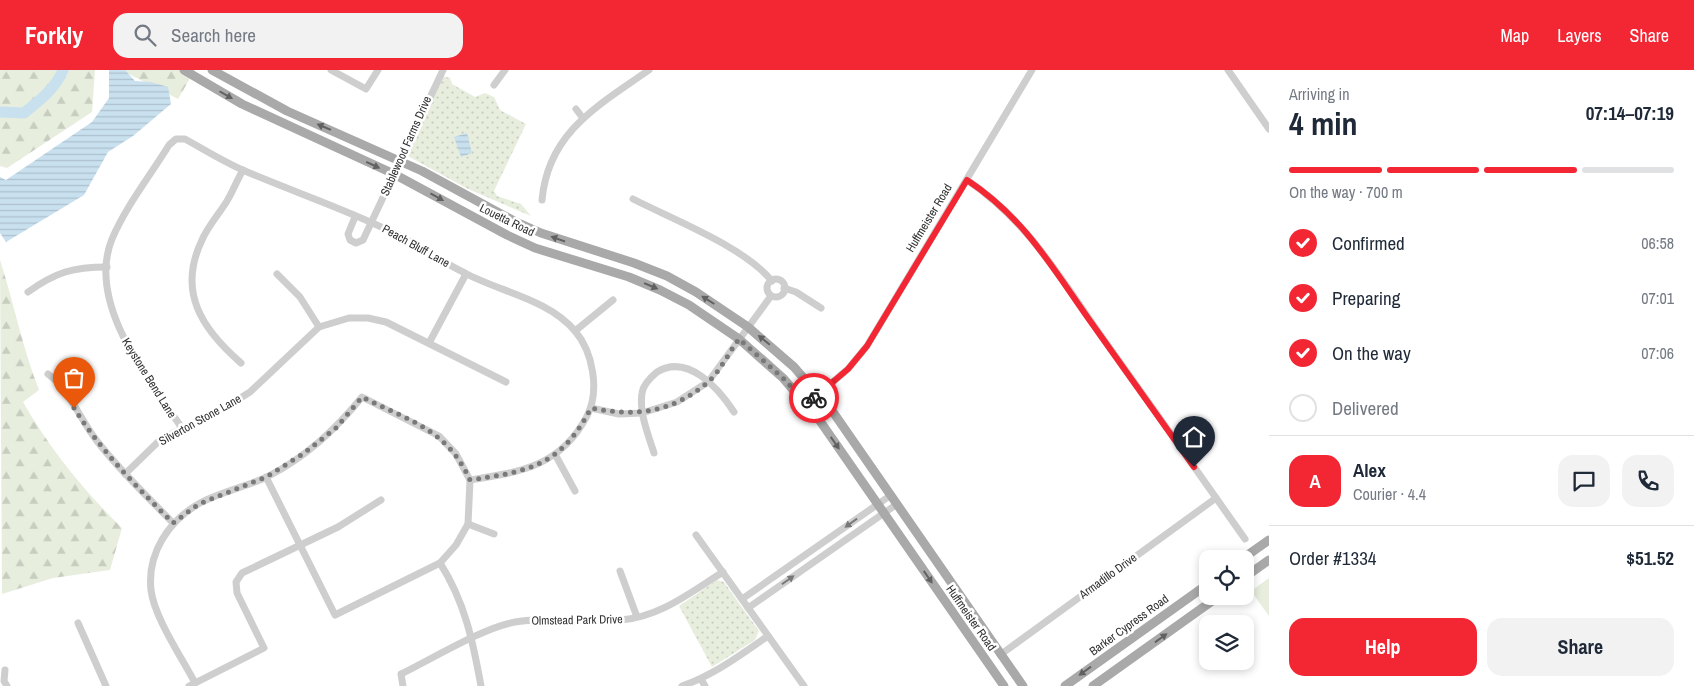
<!DOCTYPE html>
<html lang="en">
<head>
<meta charset="utf-8">
<style>
  body { margin:0; font-family:"Archivo Narrow",sans-serif; background:#f2f2f3; color:#1f2937; height:100vh; display:flex; flex-direction:column; font-size:19px; white-space:nowrap }
  * { box-sizing:border-box; margin:0 }
  p { font-size:16px; color:#747a83 }
  .icon { flex:none; width:28px; height:28px; fill:none; stroke:currentColor; stroke-width:2; stroke-linecap:round; stroke-linejoin:round }
  .map { position:relative; flex:1; overflow:hidden }
  .side { display:flex; flex-direction:column; background:#fff; width:425px }
  .side>* { flex:none }
  .tools { position:absolute; left:1199px; top:480px; display:grid; gap:10px }
  .tools a { display:grid; place-items:center; width:55px; height:55px; border-radius:10px; background:#fff; box-shadow:0 2px 8px #0003; font-size:25px }
  .pin { position:absolute; display:grid; place-items:center; width:42px; height:42px; color:#fff; margin:-51px -21px; border-radius:50% 50% 50% 0; rotate:-45deg; box-shadow:0 0 5px #0007 }
  .pin .icon { rotate:45deg }
  .courier { position:absolute; display:grid; place-items:center; width:50px; height:50px; margin:-25px; border:4px solid #f32734; border-radius:50%; background:#fff; color:#222; box-shadow:0 1px 6px #0007 }
  .head em { font-style:normal; font-weight:700 }
  .head div { display:flex; flex-direction:column-reverse }
  .head { display:flex; align-items:center; justify-content:space-between; height:85px; padding:0 20px }
  h1 { font-size:32px; font-weight:700; line-height:38px }
  .bar { display:grid; grid-template-columns:repeat(4,1fr); gap:8px 5px; align-content:center; height:60px; padding:0 20px }
  .bar i { height:6px; border-radius:4px; background:#e0e1e3 }
  .bar .on { background:#f32734 }
  .bar p { grid-column:span 4 }
  .line { display:flex; align-items:center; gap:12px; padding:0 20px; border-top:1px solid #e0e1e3 }
  .line div { flex:1 }
  .round { display:grid; place-items:center; flex:none; width:52px; height:52px; border-radius:15px; background:#f2f2f3 }
  ol { padding:0 20px; list-style:none }
  li { display:flex; align-items:center; gap:15px; height:55px }
  li p { margin-inline-start:auto }
  li .icon { padding:5px; border-radius:50%; background:#f32734; color:#fff; stroke-width:4 }
  li:last-child { color:#747a83 }
  li i { width:28px; height:28px; border:2px solid #e0e1e3; border-radius:50% }
  .action { display:flex; gap:10px; margin-top:auto; padding:10px 20px }
  .action a { flex:1; height:58px; border-radius:15px; background:#f32734; color:#fff; font-size:20px; font-weight:700; line-height:58px; text-align:center }
  .action a+a { background:#f2f2f3; color:#1f2937 }
  header { display:flex; align-items:center; gap:30px; box-sizing:border-box; height:70px; padding:0 25px; background:#f32734; color:#fff }
  header strong { font-size:24px }
  nav { display:flex; gap:28px; margin-inline-start:auto; font-size:18px }
  .search { width:350px; height:45px; background:#f2f2f3; display:flex; align-items:center; gap:12px; box-sizing:border-box; padding:0 18px; border-radius:15px; color:#747a83; font-size:19px }
  main { display:flex; flex:1; min-height:0 }
  .map>svg:first-child { display:block }
  .grass { fill:url(#grass-dots) }
  .forest { fill:url(#forest-firs) }
  .garden { fill:#e7eede }
  .water { fill:url(#water-rules) }
  .lines { fill:none; stroke-linecap:round; stroke-linejoin:round }
  .river { stroke:#c9e0ef; stroke-width:11 }
  .minor { stroke:#cecece; stroke-width:7 }
  .major { stroke:#a9a9a9; stroke-width:9 }
  .oneway { fill:#616161 }
  .oneway2 { fill:#787878 }
  .done { stroke:#797979; stroke-width:5; stroke-dasharray:0 9 }
  .route { stroke:#f32734; stroke-width:6 }
  .labels { text-anchor:middle; dominant-baseline:central; stroke-width:5; stroke-linejoin:round; paint-order:stroke }
  .street-label { font-size:12px; fill:#313131; stroke:#fff }
</style>
</head>
<body>
<header>
<strong>Forkly</strong>
<div class="search"><svg class="icon" aria-label="search" viewBox="0 0 24 24"><circle cx="10" cy="10" r="6"/><path d="M15 15l6 6"/></svg>Search here</div>
<nav><a>Map</a><a>Layers</a><a>Share</a></nav>
</header>
<main>
<div class="map">
<svg width="1269" height="616" viewBox="0 0 1269 616">
  <defs>
    <pattern id="grass-dots" width="8" height="8" patternUnits="userSpaceOnUse" patternTransform="scale(1.25)"><rect width="8" height="8" fill="#e7eede"/><path d="M2 2h.1M6 6h.1" fill="none" stroke="#c7cdbf" stroke-width="1.8" stroke-linecap="round"/></pattern>
    <pattern id="forest-firs" width="22" height="20" patternUnits="userSpaceOnUse" patternTransform="scale(1.25)"><rect width="22" height="20" fill="#e7eede"/><path d="M5 1l3.5 6h-7zM16 11l3.5 6h-7z" fill="#c7cdbf"/></pattern>
    <pattern id="water-rules" width="6" height="5" patternUnits="userSpaceOnUse" patternTransform="scale(1.25)"><rect width="6" height="5" fill="#c9e0ef"/><path d="M0 2.5h6" fill="none" stroke="#adc1cd"/></pattern>
  </defs>
  <rect width="100%" height="100%" fill="#fff"/>
  <g class="grass">
    <polygon points="442,6 450,8 452,14 475,27 485,23 494,27 500,40 526,54 494,121 497,126 521,134 531,146 468,119 406,85"/>
    <polygon points="717,510 724,512 759,561 755,570 712,597 679,536"/>
  </g>
  <g class="forest">
    <polygon points="0,0 95,0 92,42 7,98 0,96"/>
    <polygon points="121,0 195,0 178,29"/>
    <path d="M0,190c14,43 22,87 39,130l-16,12c27,47 60,88 99,126l-12,42 -57,8 -51,16z"/>
  </g>
  <polygon class="garden" points="1269,508 1269,546 1251,521"/>
  <g class="water">
    <polygon points="109,0 125,0 135,11 151,12 168,17 171,34 133,66 108,82 84,125 6,172 0,163 0,107 6,110 92,52 109,28"/>
    <polygon points="467,63 472,83 461,87 454,67"/>
  </g>
  <g class="lines">
    <path class="river" d="M0,42l24,1c15,-12 32,-25 39,-43"/>
    <g class="minor">
      <polyline points="331,0 366,19 378,0"/>
      <polyline points="1228,0 1269,59"/>
      <polyline points="494,15 505,0"/>
      <polyline points="576,39 582,47"/>
      <path d="M967,110c60,40 94,99 135,157 48,67 96,135 143,202"/>
      <path d="M633,129c41,21 110,47 139,82"/>
      <path d="M542,130c6,-68 57,-95 107,-130"/>
      <polyline points="355,147 348,164 350,170 356,173 363,170 443,0"/>
      <polyline points="277,204 300,227 319,257"/>
      <circle cx="776" cy="218" r="9"/>
      <polyline points="784,218 796,222 821,238"/>
      <path d="M28,222c28,-20 45,-25 79,-25"/>
      <polyline points="575,261 613,230"/>
      <polyline points="429,273 466,204"/>
      <path d="M241,293c-39,-34 -64,-71 -39,-123 6,-14 17,-26 25,-39 6,-10 10,-21 16,-31"/>
      <path d="M48,304c22,16 32,46 49,67 23,30 50,55 76,82"/>
      <polyline points="807,334 848,299 867,276 1032,0"/>
      <polyline points="591,338 619,344 642,343 677,332 708,312 771,226"/>
      <path d="M182,358c-34,-49 -96,-125 -70,-189 14,-33 38,-63 57,-94l7,-6h9c20,11 39,23 60,32 49,21 100,38 147,61 25,12 48,29 73,41 35,19 83,26 110,58 18,21 25,60 12,85 -26,50 -66,56 -117,64"/>
      <path d="M654,383c-6,-19 -15,-40 -12,-60 1,-8 9,-16 15,-21 31,-19 62,17 77,40"/>
      <polyline points="556,386 575,421"/>
      <polyline points="125,404 161,369 223,339 250,322 319,257 349,248 368,248 386,252 506,312"/>
      <polyline points="468,454 494,464"/>
      <polyline points="696,465 804,616"/>
      <path d="M440,493c25,39 33,79 41,123"/>
      <polyline points="620,501 637,547"/>
      <polyline points="742,529 891,425"/>
      <polyline points="748,538 897,434"/>
      <polyline points="78,553 106,616"/>
      <polyline points="1000,585 1216,428"/>
      <polyline points="5,600 4,611 7,616"/>
      <polyline points="701,609 705,616"/>
      <path d="M195,613c-13,-25 -41,-66 -44,-93 -4,-36 17,-69 49,-87 21,-11 45,-16 67,-26 39,-20 68,-47 95,-80l77,39 17,18 14,26 -2,44 -12,21 -16,18 -105,52 -69,-138"/>
      <polyline points="189,616 264,578 237,523 236,512 242,503 338,457 381,430"/>
      <path d="M403,616l-2,-12c31,-15 81,-46 114,-52 36,-6 71,1 106,-2 39,-3 70,-28 102,-48"/>
      <path d="M682,616c32,-11 58,-31 86,-50"/>
    </g>
    <g class="major">
      <polyline points="184,0 242,34 394,104 507,165 535,178 629,207 660,220 689,235 739,269 783,308 820,351 1004,616"/>
      <polyline points="212,0 287,41 422,101 514,151 541,163 634,193 667,206 696,222 748,257 794,297 833,342 1023,616"/>
      <polyline points="1242,489 1269,470"/>
      <polyline points="1245,507 1269,490"/>
      <polyline points="1065,616 1208,514"/>
      <polyline points="1093,616 1219,526"/>
    </g>
  </g>
  <defs><path id="oneway-solid" d="M-6-.8H1V-3.2L6.5 0L1 3.2V.8H-6Z" transform="scale(1.25)"/></defs>
  <g class="oneway">
    <use href="#oneway-solid" transform="translate(226 25) rotate(30)"/>
    <use href="#oneway-solid" transform="translate(324 57) rotate(-157)"/>
    <use href="#oneway-solid" transform="translate(373 95) rotate(25)"/>
    <use href="#oneway-solid" transform="translate(437 127) rotate(29)"/>
    <use href="#oneway-solid" transform="translate(558 169) rotate(-161)"/>
    <use href="#oneway-solid" transform="translate(651 216) rotate(23)"/>
    <use href="#oneway-solid" transform="translate(708 230) rotate(-148)"/>
    <use href="#oneway-solid" transform="translate(764 270) rotate(-141)"/>
    <use href="#oneway-solid" transform="translate(835 373) rotate(55)"/>
    <use href="#oneway-solid" transform="translate(928 507) rotate(55)"/>
    <use href="#oneway-solid" transform="translate(1161 568) rotate(-36)"/>
    <use href="#oneway-solid" transform="translate(1085 601) rotate(144)"/>
  </g>
  <g class="oneway2">
    <use href="#oneway-solid" transform="translate(851 453) rotate(144)"/>
    <use href="#oneway-solid" transform="translate(788 510) rotate(-35)"/>
  </g>
  <g class="lines">
    <path class="done" d="M74,338c27,43 63,79 99,115l26,-19 67,-27 37,-23 33,-26 26,-31c46,23 85,32 108,83 60,-9 91,-14 121,-72 44,9 80,5 116,-25 13,-11 22,-31 32,-44l44,39 24,26 7,-6"/>
    <path class="route" d="M814,328l34,-29 19,-23 100,-166c57,38 83,84 121,138 35,50 71,99 106,149"/>
  </g>
  <g class="labels">
    <g class="street-label">
      <text transform="translate(406 76) rotate(-66)">Stablewood Farms Drive</text>
      <text transform="translate(929 148) rotate(-59)">Huffmeister Road</text>
      <text transform="translate(507 150) rotate(26)">Louetta Road</text>
      <text transform="translate(416 176) rotate(29)">Peach Bluff Lane</text>
      <text transform="translate(149 308) rotate(58)">Keystone Bend Lane</text>
      <text transform="translate(200 350) rotate(-29)">Silverton Stone Lane</text>
      <text transform="translate(1108 506) rotate(-36)">Armadillo Drive</text>
      <text transform="translate(971 548) rotate(55)">Huffmeister Road</text>
      <text transform="translate(577 550) rotate(-1)">Olmstead Park Drive</text>
      <text transform="translate(1129 555) rotate(-36)">Barker Cypress Road</text>
    </g>
  </g>
</svg>
<div class="tools">
<a><svg class="icon" aria-label="locate" viewBox="0 0 24 24"><circle cx="12" cy="12" r="6"/><path d="M12 2v4M12 18v4M2 12h4M18 12h4"/></svg></a>
<a><svg class="icon" aria-label="layers" viewBox="0 0 24 24"><path d="M12 4l9 5-9 5-9-5zM3 14l9 5 9-5"/></svg></a>
</div>
<div class="pin" style="left:74px;top:338px;background:#ea580c"><svg class="icon" aria-label="bag" viewBox="0 0 24 24"><path d="M5 8h14l-1 12H6zM9 8a3 3 0 0 1 6 0"/></svg></div>
<div class="pin" style="left:1194px;top:397px;background:#1f2937"><svg class="icon" aria-label="home" viewBox="0 0 24 24"><path d="M3 11l9-7 9 7M6 9v11h12V9"/></svg></div>
<div class="courier" style="left:814px;top:328px"><svg class="icon" aria-label="bike" viewBox="0 0 24 24"><circle cx="6" cy="16" r="4"/><circle cx="18" cy="16" r="4"/><path d="M6 16l4-8h5l3 8M10 8l3 8H6M13 5h3"/></svg></div>
</div>
<section class="side">
<div class="head"><div><h1>4 min</h1><p>Arriving in</p></div><em>07:14–07:19</em></div>
<div class="bar"><i class="on"></i><i class="on"></i><i class="on"></i><i></i><p>On the way · 700 m</p></div>
<ol>
<li><svg class="icon" aria-label="check" viewBox="0 0 24 24"><path d="M5 12l5 5 9-10"/></svg>Confirmed<p>06:58</p></li>
<li><svg class="icon" aria-label="check" viewBox="0 0 24 24"><path d="M5 12l5 5 9-10"/></svg>Preparing<p>07:01</p></li>
<li><svg class="icon" aria-label="check" viewBox="0 0 24 24"><path d="M5 12l5 5 9-10"/></svg>On the way<p>07:06</p></li>
<li><i></i>Delivered</li>
</ol>
<div class="line" style="height:90px"><b class="round" style="background:#f32734;color:#fff">A</b><div><b>Alex</b><p>Courier · 4.4</p></div><a class="round"><svg class="icon" aria-label="chat" viewBox="0 0 24 24"><path d="M4 5h16v11H9l-5 4z"/></svg></a><a class="round"><svg class="icon" aria-label="phone" viewBox="0 0 24 24"><path d="M5 4h4l2 5-3 2q2 4 5 5l2-3 5 2v4C11 20 4 13 5 4z"/></svg></a></div>
<div class="line" style="height:65px"><div>Order #1334</div><b>$51.52</b></div>
<div class="action"><a>Help</a><a>Share</a></div>
</section>
</main>
</body>
</html>
